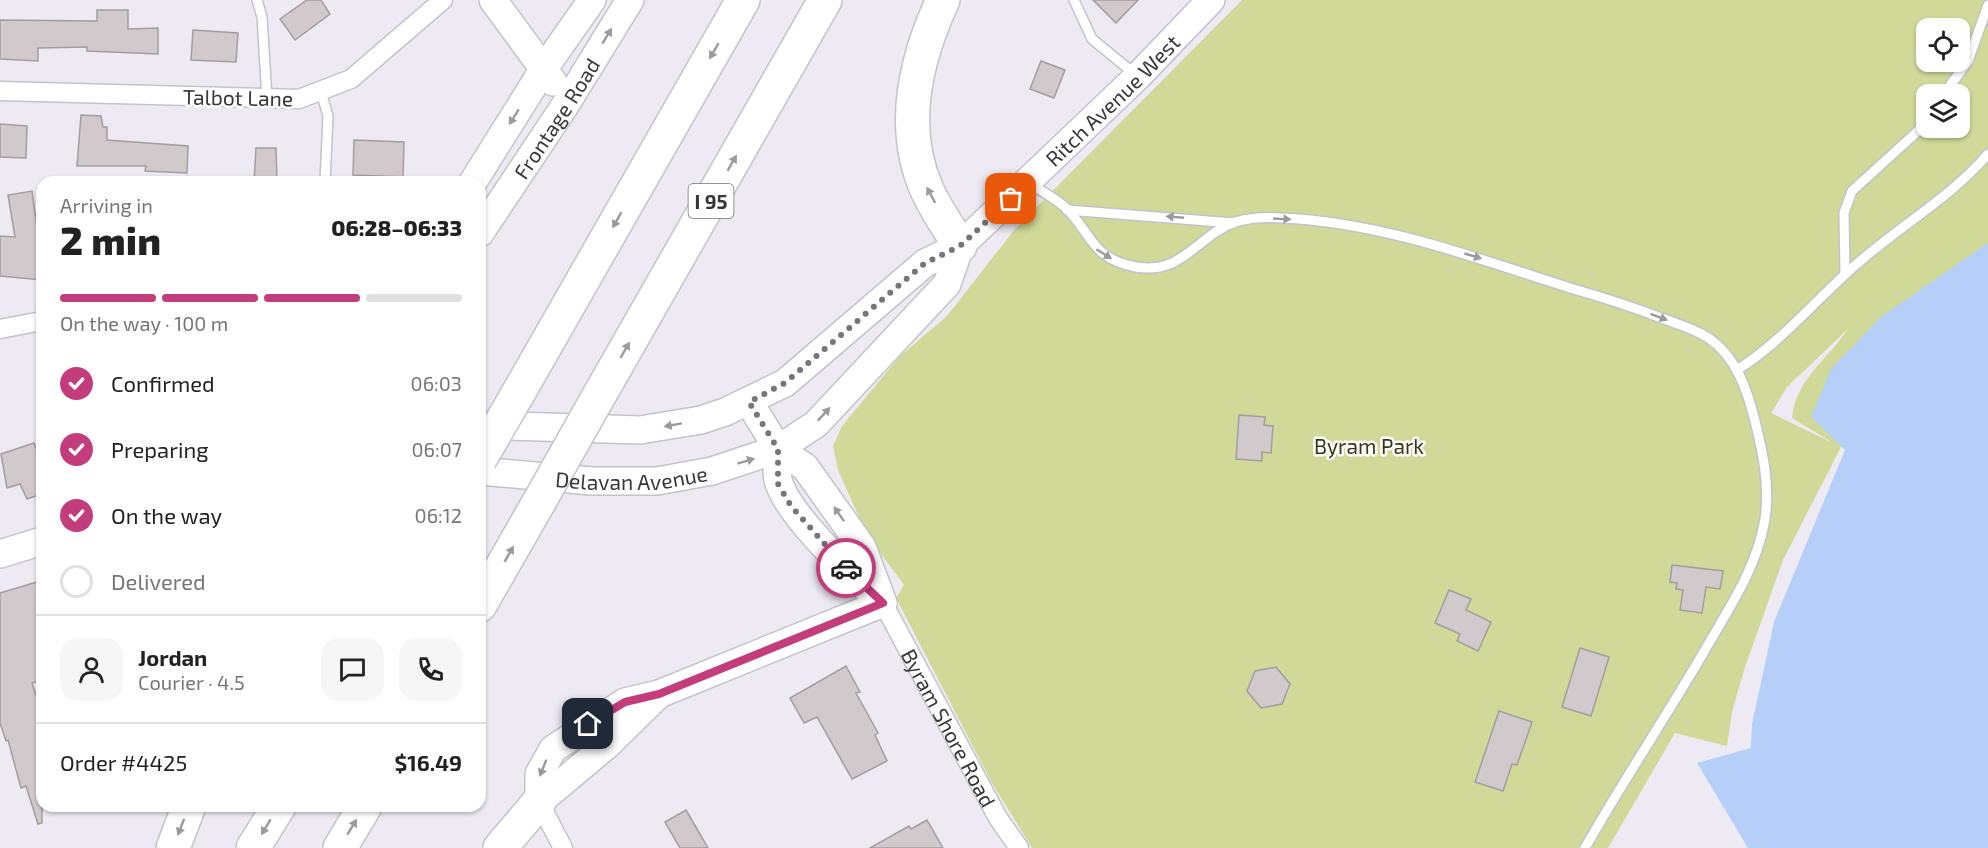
<!DOCTYPE html>
<html lang="en">
<head>
<meta charset="utf-8">
<style>
  body { margin:0; font-family:"Exo 2",sans-serif; background:#f6f6f6; color:#222; height:100vh; display:flex; flex-direction:column; font-size:22px; white-space:nowrap }
  * { box-sizing:border-box; margin:0 }
  p { font-size:20px; color:#767676 }
  .icon { flex:none; width:33px; height:33px; fill:none; stroke:currentColor; stroke-width:2; stroke-linecap:round; stroke-linejoin:round }
  .map { position:relative; flex:1; overflow:hidden }
  .sheet { position:absolute; left:36px; top:176px; width:450px; height:636px; display:flex; flex-direction:column; background:#fff; border-radius:18px; box-shadow:0 2px 4px #0004 }
  .sheet>* { flex:none }
  .tools { position:absolute; left:1916px; top:18px; display:grid; gap:12px }
  .tools a { display:grid; place-items:center; width:54px; height:54px; border-radius:12px; background:#fff; box-shadow:0 2px 4px #0004; font-size:30px }
  .pin { position:absolute; display:grid; place-items:center; width:51px; height:51px; color:#fff; margin:-26px; border-radius:12px; box-shadow:0 3px 9px #0006 }
  .courier { position:absolute; display:grid; place-items:center; width:60px; height:60px; margin:-30px; border:4px solid #c33c7b; border-radius:50%; background:#fff; color:#222; box-shadow:0 2px 8px #0007 }
  .overview em { font-style:normal; font-weight:800 }
  .overview div { display:flex; flex-direction:column-reverse }
  .overview { display:flex; align-items:center; justify-content:space-between; height:102px; padding:0 24px }
  h1 { font-size:39px; font-weight:800; line-height:45px }
  .bar { display:grid; grid-template-columns:repeat(4,1fr); gap:9px 6px; align-content:center; height:72px; padding:0 24px }
  .bar i { height:8px; border-radius:4px; background:#e0e0e0 }
  .bar .active { background:#c33c7b }
  .bar p { grid-column:span 4 }
  .line { display:flex; align-items:center; gap:15px; padding:0 24px; border-top:2px solid #e0e0e0 }
  .line div { flex:1 }
  .round { display:grid; place-items:center; flex:none; width:63px; height:63px; border-radius:18px; background:#f6f6f6 }
  ol { padding:0 24px; list-style:none }
  li { display:flex; align-items:center; gap:18px; height:66px }
  li p { margin-inline-start:auto }
  li .icon { padding:6px; border-radius:50%; background:#c33c7b; color:#fff; stroke-width:4 }
  li:last-child { color:#767676 }
  li i { width:33px; height:33px; border:3px solid #e0e0e0; border-radius:50% }
  .map>svg:first-child { display:block }
  .green { fill:#d0d998; fill-rule:evenodd }
  .water { fill:#b5cff9 }
  .building { fill:#d2c9cc; stroke:#a69ca0; stroke-width:1.5 }
  .lines { fill:none; stroke-linecap:round; stroke-linejoin:round }
  .service-casing { stroke:#c5c2ca; stroke-width:12 }
  .minor-casing { stroke:#c5c2ca; stroke-width:21 }
  .secondary-casing { stroke:#c5c2ca; stroke-width:30 }
  .motorway-casing { stroke:#c5c2ca; stroke-width:36 }
  .service { stroke:#fff; stroke-width:9 }
  .minor { stroke:#fff; stroke-width:18 }
  .secondary { stroke:#fff; stroke-width:27 }
  .motorway { stroke:#fff; stroke-width:33 }
  .motorway-bridge-casing { stroke:#c5c2ca; stroke-width:36; stroke-linecap:butt }
  .motorway-bridge { stroke:#fff; stroke-width:33 }
  .oneway { fill:#9b9a9c }
  .done { stroke:#77757a; stroke-width:6; stroke-dasharray:0 10.8 }
  .route { stroke:#c33c7b; stroke-width:8 }
  .labels { text-anchor:middle; dominant-baseline:central; stroke-width:5; stroke-linejoin:round; paint-order:stroke }
  .shield { fill:#fff; stroke:#737274; stroke-width:1.5 }
  .shield-label { font-size:20px; font-weight:bold; fill:#373639 }
  .street-label { font-size:21px; fill:#373639; stroke:#fff }
  .park-label { font-size:21px; fill:#353914; stroke:#fff }
</style>
</head>
<body>
<div class="map">
<svg width="1988" height="848" viewBox="0 0 1988 848">
  <rect width="100%" height="100%" fill="#edeaf3"/>
  <path class="green" d="M1242,0h746v356l-124,18 -23,73 -58,113 -39,110 -12,42 -5,34 -52,-13 -67,115h-576l-40,-65 -96,-185 8,-13 -37,-50 -29,-65 -5,-24 9,-20 58,-70 47,-40 68,-87zM1926,28h33v34h-33zM1926,94h33v34h-33zM1848,329c-19,29 -53,51 -56,89l41,25 -62,-30 16,-26z"/>
  <polygon class="water" points="1988,243 1988,848 1748,848 1697,763 1751,748 1752,724 1774,622 1845,450 1811,417 1831,369 1882,316"/>
  <g class="building">
    <polygon points="307,0 321,0 330,14 295,40 280,19"/>
    <polygon points="1093,0 1138,0 1116,23"/>
    <polygon points="97,10 128,10 128,29 158,28 158,54 87,51 87,47 38,48 38,61 0,59 0,20 97,21"/>
    <polygon points="193,30 238,33 236,62 191,60"/>
    <polygon points="1041,61 1065,70 1054,98 1030,89"/>
    <polygon points="81,115 101,116 103,127 107,127 107,140 188,146 187,173 145,171 146,166 77,166"/>
    <polygon points="0,124 27,126 26,158 0,157"/>
    <polygon points="354,140 404,142 403,177 353,175"/>
    <polygon points="256,148 276,148 277,182 254,182"/>
    <polygon points="32,191 39,242 42,242 42,280 0,276 0,236 15,237 8,195"/>
    <polygon points="1239,415 1265,417 1264,425 1273,426 1271,453 1262,452 1262,461 1236,459"/>
    <polygon points="34,443 42,462 42,494 27,499 20,484 7,488 1,454"/>
    <polygon points="1672,565 1723,571 1720,589 1706,587 1702,613 1680,610 1683,590 1676,589 1677,583 1670,582"/>
    <polygon points="37,582 42,599 42,680 32,683 42,713 42,823 38,824 26,786 21,788 8,740 6,741 0,723 0,593"/>
    <polygon points="1449,590 1471,599 1466,610 1491,622 1478,651 1457,641 1460,634 1435,623"/>
    <polygon points="1580,648 1609,657 1591,716 1562,707"/>
    <polygon points="846,666 860,692 856,693 878,733 875,735 887,761 852,779 817,717 804,723 790,698"/>
    <polygon points="1276,667 1290,684 1282,704 1261,708 1247,691 1255,671"/>
    <polygon points="1499,711 1532,722 1517,765 1512,764 1503,791 1475,782"/>
    <polygon points="686,810 708,848 680,848 665,822"/>
    <polygon points="927,820 943,848 870,848 909,826 911,829"/>
  </g>
  <g class="lines">
    <g class="service-casing">
      <g id="service">
        <polyline points="257,0 262,17 267,99"/>
        <polyline points="1074,0 1092,39 1136,75"/>
        <polyline points="321,92 328,116 325,182"/>
        <polyline points="1944,94 1968,61 1988,5"/>
        <path d="M1030,184c12,7 28,16 38,26 25,27 25,49 68,57 47,8 62,-32 99,-45 14,-4 32,-5 46,-4 100,4 195,40 289,70 32,9 63,19 94,31 14,5 30,10 43,18 29,19 40,52 48,84 8,32 15,65 10,98 -8,49 -36,89 -60,131 -39,67 -82,131 -120,198"/>
        <polyline points="1067,210 1234,223"/>
        <polyline points="1845,274 1844,213 1852,191 1918,131 1926,119"/>
        <path d="M1737,370c49,-31 84,-77 128,-113 41,-35 88,-62 123,-103"/>
      </g>
    </g>
    <g class="minor-casing">
      <g id="minor">
        <polyline points="0,91 299,99 351,79 443,0"/>
        <polyline points="0,329 42,321"/>
        <path id="s1" d="M883,603l115,215 21,30"/>
        <polyline points="539,802 563,848"/>
      </g>
    </g>
    <g class="secondary-casing">
      <g id="secondary">
        <polyline points="493,0 553,82"/>
        <polyline points="473,182 545,67 592,0"/>
        <path id="s2" d="M480,233l86,-129 64,-104"/>
        <polyline points="749,402 778,449 805,467 862,547 883,603"/>
        <path id="s3" d="M480,425l160,5 61,-10 24,-8 60,-29 140,-120 35,-17 178,-170 73,-76"/>
        <path d="M778,449c0,11 -3,27 2,37 14,35 70,86 98,113"/>
        <path id="s4" d="M480,471l111,10h66l55,-10 66,-22 38,-25 131,-140 13,-38"/>
        <polyline points="0,554 42,541"/>
        <polyline points="539,802 539,774 553,749 625,702 659,694 883,603"/>
        <polyline points="539,802 607,745 659,694"/>
      </g>
    </g>
    <g class="motorway-casing">
      <g id="motorway">
        <path d="M943,0c-28,60 -44,127 -16,190 9,20 22,38 33,56"/>
        <polyline points="516,397 743,0"/>
        <polyline points="596,401 825,0"/>
        <polyline points="480,605 539,502"/>
        <polyline points="173,848 189,806"/>
        <polyline points="253,848 279,806"/>
        <polyline points="340,848 365,806"/>
        <polyline points="500,848 539,802"/>
      </g>
    </g>
    <use href="#service" class="service"/>
    <use href="#minor" class="minor"/>
    <use href="#secondary" class="secondary"/>
    <use href="#motorway" class="motorway"/>
    <g class="motorway-bridge-casing">
      <g id="motorway-bridge">
        <polyline points="480,459 516,397"/>
        <polyline points="539,502 596,401"/>
      </g>
    </g>
    <use href="#motorway-bridge" class="motorway-bridge"/>
  </g>
  <defs><path id="oneway-solid" d="M-6-.8H1V-3.2L6.5 0L1 3.2V.8H-6Z" transform="scale(1.5)"/></defs>
  <g class="oneway">
    <use href="#oneway-solid" transform="translate(607 36) rotate(-59)"/>
    <use href="#oneway-solid" transform="translate(714 51) rotate(120)"/>
    <use href="#oneway-solid" transform="translate(514 117) rotate(122)"/>
    <use href="#oneway-solid" transform="translate(732 163) rotate(-60)"/>
    <use href="#oneway-solid" transform="translate(931 195) rotate(-118)"/>
    <use href="#oneway-solid" transform="translate(1175 217) rotate(-175)"/>
    <use href="#oneway-solid" transform="translate(1282 219) rotate(3)"/>
    <use href="#oneway-solid" transform="translate(617 220) rotate(120)"/>
    <use href="#oneway-solid" transform="translate(1104 254) rotate(32)"/>
    <use href="#oneway-solid" transform="translate(1473 256) rotate(16)"/>
    <use href="#oneway-solid" transform="translate(1659 317) rotate(21)"/>
    <use href="#oneway-solid" transform="translate(625 350) rotate(-60)"/>
    <use href="#oneway-solid" transform="translate(824 414) rotate(-47)"/>
    <use href="#oneway-solid" transform="translate(673 425) rotate(170)"/>
    <use href="#oneway-solid" transform="translate(746 461) rotate(-17)"/>
    <use href="#oneway-solid" transform="translate(839 514) rotate(-125)"/>
    <use href="#oneway-solid" transform="translate(509 554) rotate(-60)"/>
    <use href="#oneway-solid" transform="translate(543 768) rotate(112)"/>
    <use href="#oneway-solid" transform="translate(181 827) rotate(111)"/>
    <use href="#oneway-solid" transform="translate(266 827) rotate(121)"/>
    <use href="#oneway-solid" transform="translate(352 827) rotate(-59)"/>
  </g>
  <g class="lines">
    <polyline class="done" points="846,568 791,506 778,484 778,449 749,402 785,383 925,263 960,246 1011,199"/>
    <polyline class="route" points="588,724 625,702 659,694 883,603 846,568"/>
  </g>
  <g class="labels">
    <rect class="shield" x="688.5" y="184" width="45" height="34" rx="4.5"/>
    <g class="shield-label">
      <text x="711" y="201">I 95</text>
    </g>
    <g class="street-label">
      <text transform="translate(238 97) rotate(1)">Talbot Lane</text>
      <text stroke="none"><textPath href="#s3" startOffset="748">Ritch Avenue West</textPath></text>
      <text stroke="none"><textPath href="#s2" startOffset="138">Frontage Road</textPath></text>
      <text stroke="none"><textPath href="#s4" startOffset="152">Delavan Avenue</textPath></text>
      <text stroke="none"><textPath href="#s1" startOffset="141">Byram Shore Road</textPath></text>
    </g>
    <g class="park-label">
      <text x="1369" y="445">Byram Park</text>
    </g>
  </g>
</svg>
<div class="tools">
<a><svg class="icon" aria-label="locate" viewBox="0 0 24 24"><circle cx="12" cy="12" r="6"/><path d="M12 2v4M12 18v4M2 12h4M18 12h4"/></svg></a>
<a><svg class="icon" aria-label="layers" viewBox="0 0 24 24"><path d="M12 4l9 5-9 5-9-5zM3 14l9 5 9-5"/></svg></a>
</div>
<div class="pin" style="left:1011px;top:199px;background:#ea580c"><svg class="icon" aria-label="bag" viewBox="0 0 24 24"><path d="M5 8h14l-1 12H6zM9 8a3 3 0 0 1 6 0"/></svg></div>
<div class="pin" style="left:588px;top:724px;background:#1f2937"><svg class="icon" aria-label="home" viewBox="0 0 24 24"><path d="M3 11l9-7 9 7M6 9v11h12V9"/></svg></div>
<div class="courier" style="left:846px;top:568px"><svg class="icon" aria-label="car" viewBox="0 0 24 24"><path d="M5 17H2v-5l4-1 3-4h7l3 4 3 1v5h-3M9 17h6M6 11h13"/><circle cx="7" cy="17" r="2"/><circle cx="17" cy="17" r="2"/></svg></div>
<section class="sheet">
<div class="overview"><div><h1>2 min</h1><p>Arriving in</p></div><em>06:28–06:33</em></div>
<div class="bar"><i class="active"></i><i class="active"></i><i class="active"></i><i></i><p>On the way · 100 m</p></div>
<ol>
<li><svg class="icon" aria-label="check" viewBox="0 0 24 24"><path d="M5 12l5 5 9-10"/></svg>Confirmed<p>06:03</p></li>
<li><svg class="icon" aria-label="check" viewBox="0 0 24 24"><path d="M5 12l5 5 9-10"/></svg>Preparing<p>06:07</p></li>
<li><svg class="icon" aria-label="check" viewBox="0 0 24 24"><path d="M5 12l5 5 9-10"/></svg>On the way<p>06:12</p></li>
<li><i></i>Delivered</li>
</ol>
<div class="line" style="height:108px"><a class="round"><svg class="icon" aria-label="person" viewBox="0 0 24 24"><circle cx="12" cy="8" r="4"/><path d="M4 21q1-7 8-7t8 7"/></svg></a><div><b>Jordan</b><p>Courier · 4.5</p></div><a class="round"><svg class="icon" aria-label="chat" viewBox="0 0 24 24"><path d="M4 5h16v11H9l-5 4z"/></svg></a><a class="round"><svg class="icon" aria-label="phone" viewBox="0 0 24 24"><path d="M5 4h4l2 5-3 2q2 4 5 5l2-3 5 2v4C11 20 4 13 5 4z"/></svg></a></div>
<div class="line" style="height:78px"><div>Order #4425</div><b>$16.49</b></div>
</section>
</div>
</body>
</html>
